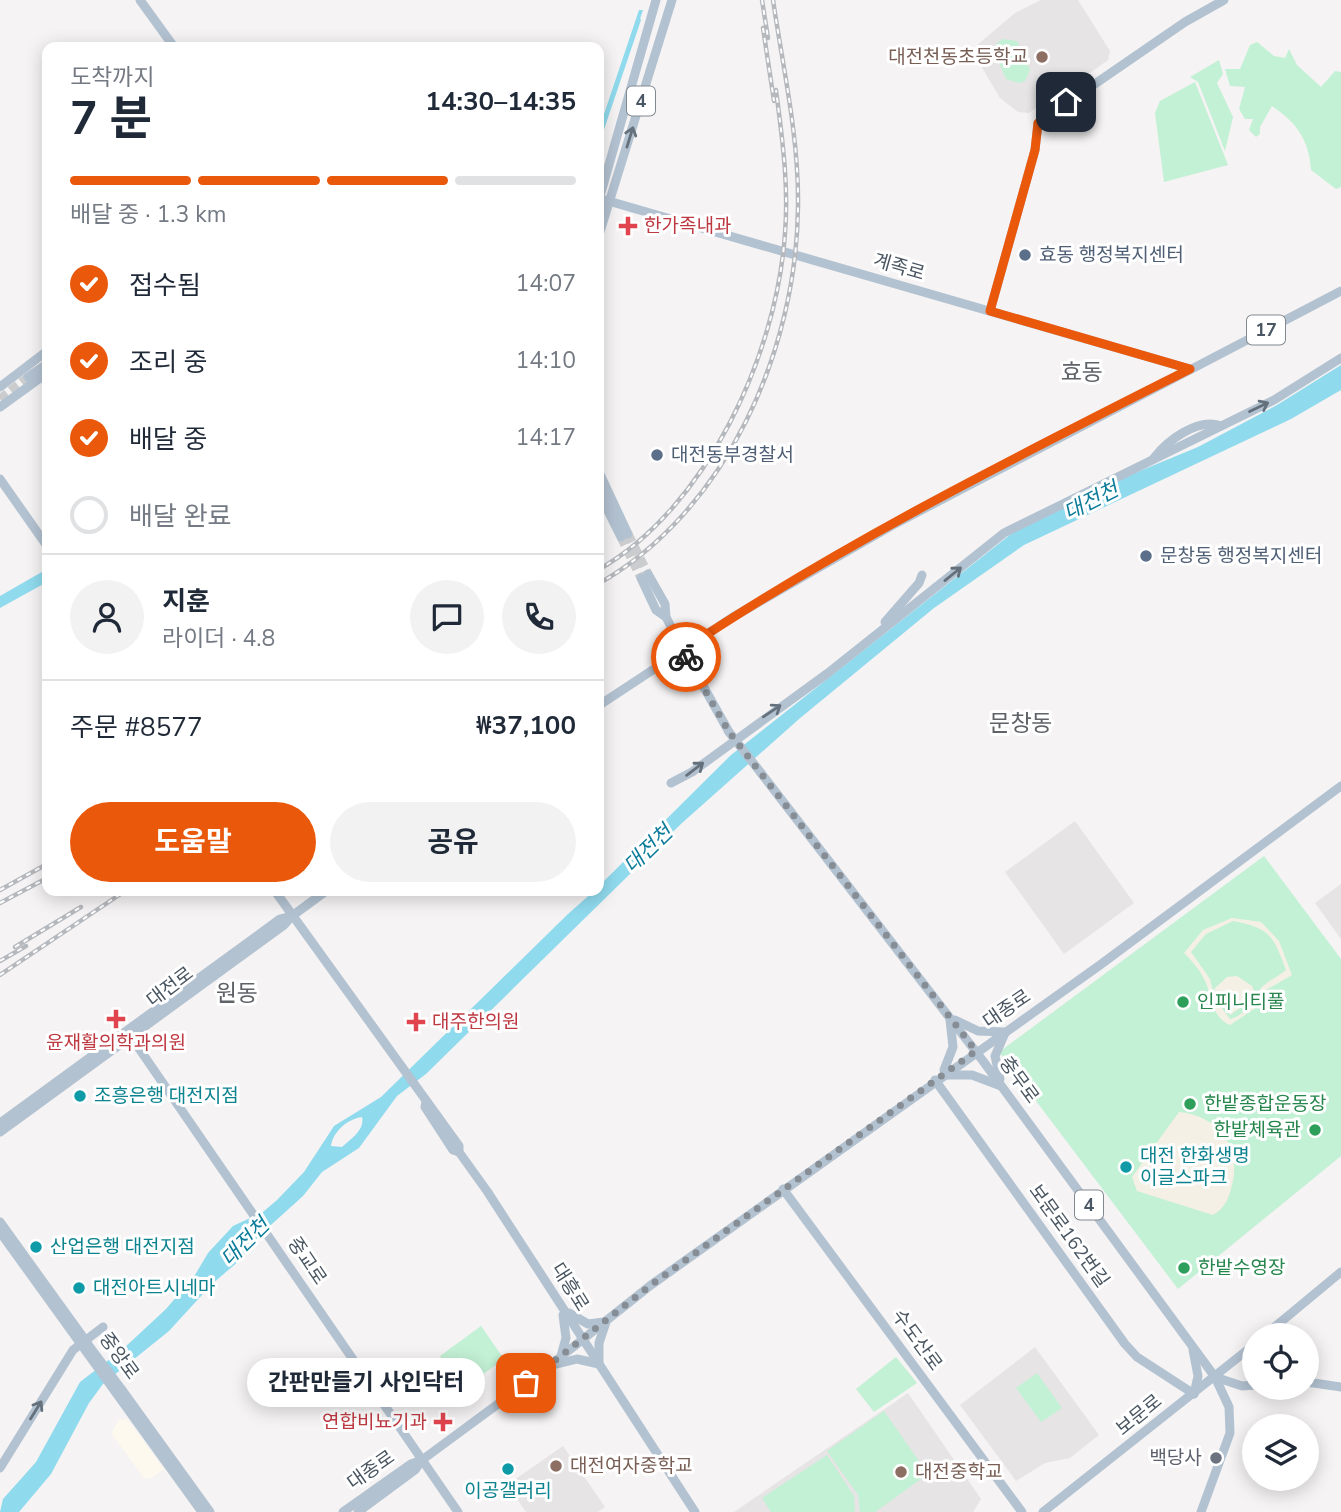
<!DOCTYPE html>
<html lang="ko">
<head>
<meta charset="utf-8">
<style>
  body { margin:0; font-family:"Nunito Sans","Noto Sans KR",sans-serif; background:#f2f2f3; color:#1f2937; height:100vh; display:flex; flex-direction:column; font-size:26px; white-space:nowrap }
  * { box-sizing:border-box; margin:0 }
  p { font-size:23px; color:#747a83 }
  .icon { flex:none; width:38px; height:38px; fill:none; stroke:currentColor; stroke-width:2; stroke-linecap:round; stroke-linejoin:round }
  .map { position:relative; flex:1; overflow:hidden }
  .panel { position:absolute; left:42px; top:42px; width:562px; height:854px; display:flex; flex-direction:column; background:#fff; border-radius:14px; box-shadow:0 4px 18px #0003 }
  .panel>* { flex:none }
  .controls { position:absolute; left:1242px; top:1323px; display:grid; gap:14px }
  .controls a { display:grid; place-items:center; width:77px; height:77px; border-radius:50%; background:#fff; box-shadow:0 4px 18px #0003; font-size:35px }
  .pin { position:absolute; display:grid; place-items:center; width:60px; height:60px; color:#fff; margin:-30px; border-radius:14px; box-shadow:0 4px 10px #0006 }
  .courier { position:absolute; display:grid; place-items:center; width:70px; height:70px; margin:-35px; border:5px solid #ea580c; border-radius:50%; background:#fff; color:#222; box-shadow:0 2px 9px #0007 }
  .bubble { position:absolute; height:49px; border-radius:24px; background:#fff; box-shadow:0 4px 18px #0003; font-size:23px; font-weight:700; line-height:49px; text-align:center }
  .headline em { font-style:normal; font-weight:700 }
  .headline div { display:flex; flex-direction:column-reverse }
  .headline { display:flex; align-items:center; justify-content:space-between; height:119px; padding:0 28px }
  h1 { font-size:46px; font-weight:700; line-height:52px }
  .bar { display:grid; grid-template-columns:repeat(4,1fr); gap:10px 7px; align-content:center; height:84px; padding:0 28px }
  .bar i { height:9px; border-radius:5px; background:#e0e1e3 }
  .bar .active { background:#ea580c }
  .bar p { grid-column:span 4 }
  .line { display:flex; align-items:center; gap:18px; padding:0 28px; border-top:2px solid #e0e1e3 }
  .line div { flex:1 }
  .round { display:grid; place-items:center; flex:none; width:74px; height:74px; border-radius:37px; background:#f2f2f3 }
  ol { padding:0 28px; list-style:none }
  li { display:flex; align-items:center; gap:21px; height:77px }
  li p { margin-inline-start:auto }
  li .icon { padding:7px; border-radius:50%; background:#ea580c; color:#fff; stroke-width:4 }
  li:last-child { color:#747a83 }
  li i { width:38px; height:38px; border:4px solid #e0e1e3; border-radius:50% }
  .primary-button { display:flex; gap:14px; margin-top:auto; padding:14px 28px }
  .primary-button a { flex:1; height:80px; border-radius:42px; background:#ea580c; color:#fff; font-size:28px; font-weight:700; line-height:80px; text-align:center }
  .primary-button a+a { background:#f2f2f3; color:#1f2937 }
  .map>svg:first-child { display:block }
  .commercial { fill:#fdf9ef }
  .education { fill:#e6e4e5 }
  .green { fill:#c3f1d5 }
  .sand { fill:#f5f0e5; fill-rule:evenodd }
  .water { fill:#90daee; fill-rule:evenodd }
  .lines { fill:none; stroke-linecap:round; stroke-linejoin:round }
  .stream { stroke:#90daee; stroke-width:2 }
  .major-tunnel { stroke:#caccce; stroke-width:9; stroke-dasharray:9 4.5; stroke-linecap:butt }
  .major { stroke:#b3c2d1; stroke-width:9 }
  .rail-casing { stroke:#b5b8bd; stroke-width:4.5 }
  .rail { stroke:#fff; stroke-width:2; stroke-dasharray:5; stroke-linecap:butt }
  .major-bridge { stroke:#b3c2d1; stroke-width:9 }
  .oneway { stroke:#64717d }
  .done { stroke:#868d94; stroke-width:7; stroke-dasharray:0 12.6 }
  .route { stroke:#ea580c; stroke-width:9 }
  .education-dot { fill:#8d6e63; stroke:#fff; stroke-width:2.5 }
  .health-dot { fill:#e0444e; stroke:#fff; stroke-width:2.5 }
  .service-dot { fill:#5c6f8a; stroke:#fff; stroke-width:2.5 }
  .leisure-dot { fill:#2e9e5b; stroke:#fff; stroke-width:2.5 }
  .culture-dot { fill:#0f9aa8; stroke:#fff; stroke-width:2.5 }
  .worship-dot { fill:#6b7280; stroke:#fff; stroke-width:2.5 }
  .labels { text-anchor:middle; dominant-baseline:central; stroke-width:6; stroke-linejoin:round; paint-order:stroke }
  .shield { fill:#fff; stroke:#808990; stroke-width:2 }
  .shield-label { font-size:18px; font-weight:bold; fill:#4a5661 }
  .education-label { font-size:19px; fill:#785e54; stroke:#fff; text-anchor:start }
  .health-label { font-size:19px; fill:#be3a42; stroke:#fff; text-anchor:start }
  .service-label { font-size:19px; fill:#4e5e75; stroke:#fff; text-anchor:start }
  .street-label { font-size:19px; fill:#4a5661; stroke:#fff }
  .leisure-label { font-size:19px; fill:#27864d; stroke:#fff; text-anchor:start }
  .culture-label { font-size:19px; fill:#0d838f; stroke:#fff; text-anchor:start }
  .worship-label { font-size:19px; fill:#5b616d; stroke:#fff; text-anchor:end }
  .water-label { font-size:21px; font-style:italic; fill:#0c7c9b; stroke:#fff }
  .quarter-label { font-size:23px; fill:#5f6368; stroke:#fff }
</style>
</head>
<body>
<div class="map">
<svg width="1341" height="1512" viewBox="0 0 1341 1512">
  <rect width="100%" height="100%" fill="#f5f3f3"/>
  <polygon class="commercial" points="127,1419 164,1469 150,1479 144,1478 111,1433 119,1420"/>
  <g class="education">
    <polygon points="1041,0 1078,0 1110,51 1108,60 1066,90 1061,89 1029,113 1018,112 1000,98 974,54 976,46 1015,13"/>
    <polygon points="1075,821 1134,903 1064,954 1005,872"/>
    <polygon points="1341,884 1341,939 1315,903"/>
    <polygon points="1035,1347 1099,1435 1070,1458 1045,1463 1016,1481 960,1405"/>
    <polygon points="908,1393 981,1499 973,1512 734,1512"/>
    <polygon points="563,1446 605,1507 598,1512 526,1512 507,1485"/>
  </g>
  <g class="green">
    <polygon points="1003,39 1017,41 1030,70 1025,81 1019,83 1006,79 995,53 996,44"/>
    <path d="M1257,42l17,14 11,2 4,-9 8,16 24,22 14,-16 6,1v115l-5,2 -25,-19c-2,-30 -14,-47 -39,-64l-12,21v7l-4,3 -7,-7 4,-11h-8l-6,-10 6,-22 -15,-1 -5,-17h15l10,-24z"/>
    <polygon points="1219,60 1223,74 1217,83 1233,117 1225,151 1198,82 1190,77"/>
    <polygon points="1195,82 1228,165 1164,182 1155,113 1160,101"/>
    <polygon points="1264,856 1341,959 1341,1156 1178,1289 999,1052"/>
    <polygon points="481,1326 504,1359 464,1388 460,1388 440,1356"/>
    <polygon points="896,1357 917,1383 874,1412 856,1389"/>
    <polygon points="1037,1373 1062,1408 1041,1422 1016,1388"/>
    <polygon points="884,1411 928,1474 875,1512 860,1512 858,1495 827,1451"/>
    <polygon points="827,1455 854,1496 855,1512 771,1512 762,1498"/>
  </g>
  <g class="sand">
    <path d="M1232,918l29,4 18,19 13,34 -26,15 -12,19 -24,16c-19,-8 -17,-29 -25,-44 -4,-10 -13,-20 -21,-28l19,-23zM1233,921c37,7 40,14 53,49 -7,6 -18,11 -24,17 -10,12 -15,28 -32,32l-15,-20 -5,-20 -19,-27 15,-18z"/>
    <polygon points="1237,976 1252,986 1256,997 1230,1015 1214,989 1227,977"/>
    <path d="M1179,1112c42,4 64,38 52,77 -3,11 -7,20 -18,26l-76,-24 -5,-14z"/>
  </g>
  <g class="water">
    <polygon points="639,10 643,10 599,144 599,129"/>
    <path d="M1341,365v25l-50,29 -267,126 -90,63 -135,111 -117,104 -256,251 -29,22 -38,52 -37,24 -19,24 -41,37 -22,27 -28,24 -43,47 -66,53 -14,19 -38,71 -32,38h-19l3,-13 33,-37 44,-80 43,-33 43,-40 29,-34 13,-22 25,-27 30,-14 14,-12 27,-28 30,-46 47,-29 187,-183 26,-23h4l1,-5 132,-131 280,-221 119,-59 68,-28 79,-42zM362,1117c3,13 -11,22 -20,30l-11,-1c2,-14 16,-27 31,-29z"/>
    <polygon points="47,569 47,582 0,608 0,596"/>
  </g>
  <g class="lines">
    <polyline class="stream" points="598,144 640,20"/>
    <g class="major-tunnel">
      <polyline points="0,399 28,377"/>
      <polyline points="628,534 648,574"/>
      <polyline points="621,537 641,578"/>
    </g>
    <g class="major">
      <polyline points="140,0 174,47"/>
      <polyline points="598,198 1190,369"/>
      <polyline points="598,203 656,0"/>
      <polyline points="598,238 672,0"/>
      <polyline points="990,311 1035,150 1038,123 1185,22 1224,0"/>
      <polyline points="28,377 47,364"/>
      <polyline points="0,387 47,351"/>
      <polyline points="0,407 47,373"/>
      <path d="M1154,458c13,-17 44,-41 67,-32"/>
      <polyline points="598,470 628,534"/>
      <polyline points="0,479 47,546"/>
      <polyline points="598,491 621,537"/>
      <polyline points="648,574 665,604 666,617 683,650 729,732"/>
      <polyline points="641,578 656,610 666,617"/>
      <polyline points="885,622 919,583 922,575"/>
      <polyline points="598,706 733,617 891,526 1341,291"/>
      <polyline points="761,773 983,1061 1215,1377 1229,1407 1230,1433 1201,1512"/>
      <polyline points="671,783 692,772 828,673 1004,533 1274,400 1341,358"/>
      <polyline points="275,891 459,1146 459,1152"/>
      <polyline points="955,1020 978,1031 1004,1032"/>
      <polyline points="127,1031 458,1512"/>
      <polyline points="944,1070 953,1047 950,1020"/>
      <polyline points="944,1075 972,1075 1001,1086"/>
      <polyline points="1000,1079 995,1056 1005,1033"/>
      <polyline points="935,1080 1125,1344 1137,1357 1194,1394"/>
      <polyline points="426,1102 425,1107 453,1150 459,1152 487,1191 695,1512"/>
      <polyline points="0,1123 280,919 292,916"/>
      <polyline points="0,1132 284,925 292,916 326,891"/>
      <polyline points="783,1189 1022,1512"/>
      <polyline points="0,1222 88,1344"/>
      <polyline points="0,1232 202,1512"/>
      <polyline points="569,1313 588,1324 604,1322"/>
      <polyline points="1265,1335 1341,1272"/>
      <polyline points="1193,1350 1198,1376 1194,1394"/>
      <polyline points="561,1356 566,1338 563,1315"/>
      <polyline points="599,1362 599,1343 606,1322"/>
      <polyline points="557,1364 577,1359 599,1364"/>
      <polyline points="1215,1377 1242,1386 1255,1385"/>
      <polyline points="1307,1382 1341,1387"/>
      <polyline points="122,1390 210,1512"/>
      <polyline points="0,1468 73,1350 103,1327"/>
      <polyline points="343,1512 411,1464 422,1460 548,1367 651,1285 1100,965 1341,786"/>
      <polyline points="358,1512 415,1470 421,1461"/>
      <polyline points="1043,1512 1255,1344"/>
    </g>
    <g class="rail-casing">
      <g id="rail">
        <polyline points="762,0 768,38"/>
        <polyline points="763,28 774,101"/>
        <path d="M598,570c109,-62 179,-216 187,-337 4,-48 -3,-96 -9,-143"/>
        <path d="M598,584c129,-73 199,-235 200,-378 1,-69 -15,-138 -25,-206"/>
        <polyline points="0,890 47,864"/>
        <polyline points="0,903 47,878"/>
        <polyline points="15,947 81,907"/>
        <polyline points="0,961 26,946"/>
        <polyline points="0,975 125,891"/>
      </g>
    </g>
    <use href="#rail" class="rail"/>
    <g class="major-bridge">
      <polyline points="729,732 761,773"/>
      <polyline points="89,1346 122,1390"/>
    </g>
  </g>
  <defs><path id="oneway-shaft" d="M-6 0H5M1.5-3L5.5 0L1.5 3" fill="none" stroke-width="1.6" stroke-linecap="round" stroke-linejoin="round" transform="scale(1.75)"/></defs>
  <g class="oneway">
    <use href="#oneway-shaft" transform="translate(630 137) rotate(-73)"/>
    <use href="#oneway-shaft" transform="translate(1259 407) rotate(-26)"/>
    <use href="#oneway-shaft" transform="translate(953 574) rotate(-39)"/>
    <use href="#oneway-shaft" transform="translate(772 711) rotate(-34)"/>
    <use href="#oneway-shaft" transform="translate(695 769) rotate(-37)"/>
    <use href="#oneway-shaft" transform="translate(36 1410) rotate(-58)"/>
  </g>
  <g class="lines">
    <polyline class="done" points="526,1383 651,1285 976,1051 729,732 686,657"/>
    <path class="route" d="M686,657l-3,-7c160,-107 335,-194 507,-281l-200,-58 45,-161 3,-27 28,-21"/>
  </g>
  <g class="education-dot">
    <circle cx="1042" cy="57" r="7"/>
    <circle cx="556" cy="1466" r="7"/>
    <circle cx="901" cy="1472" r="7"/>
  </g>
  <g class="health-dot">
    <path d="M624.5 215.5h7v7h7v7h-7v7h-7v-7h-7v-7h7z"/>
    <path d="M112.5 1008.5h7v7h7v7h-7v7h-7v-7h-7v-7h7z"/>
    <path d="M412.5 1011.5h7v7h7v7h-7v7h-7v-7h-7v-7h7z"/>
    <path d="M439.5 1411.5h7v7h7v7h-7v7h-7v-7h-7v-7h7z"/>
  </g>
  <g class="service-dot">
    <circle cx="1025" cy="255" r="7"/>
    <circle cx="657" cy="455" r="7"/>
    <circle cx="1146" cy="556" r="7"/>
  </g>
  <g class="leisure-dot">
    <circle cx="1183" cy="1002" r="7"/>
    <circle cx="1190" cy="1104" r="7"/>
    <circle cx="1315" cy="1130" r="7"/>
    <circle cx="1184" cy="1268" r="7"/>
  </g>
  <g class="culture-dot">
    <circle cx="80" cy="1096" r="7"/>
    <circle cx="1126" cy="1167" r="7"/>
    <circle cx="36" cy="1247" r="7"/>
    <circle cx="79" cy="1288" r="7"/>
    <circle cx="508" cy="1469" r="7"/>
  </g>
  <circle class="worship-dot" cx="1216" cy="1458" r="7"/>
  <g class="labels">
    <g class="shield">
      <rect x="627" y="86.5" width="28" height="29" rx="5"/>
      <rect x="1247" y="315.5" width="38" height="29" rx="5"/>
      <rect x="1075" y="1190.5" width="28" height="29" rx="5"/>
    </g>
    <g class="shield-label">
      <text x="641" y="101">4</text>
      <text x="1266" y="330">17</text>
      <text x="1089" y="1205">4</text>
    </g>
    <g class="education-label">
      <text x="1028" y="57" text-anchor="end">대전천동초등학교</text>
      <text x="570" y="1466">대전여자중학교</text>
      <text x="915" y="1472">대전중학교</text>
    </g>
    <g class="health-label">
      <text x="644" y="226">한가족내과</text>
      <text x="432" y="1022">대주한의원</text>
      <text x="116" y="1043" text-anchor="middle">윤재활의학과의원</text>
      <text x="427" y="1422" text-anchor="end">연합비뇨기과</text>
    </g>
    <g class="service-label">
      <text x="1039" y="255">효동 행정복지센터</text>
      <text x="671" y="455">대전동부경찰서</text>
      <text x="1160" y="556">문창동 행정복지센터</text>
    </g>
    <g class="street-label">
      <text transform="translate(899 267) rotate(16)">계족로</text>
      <text transform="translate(170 987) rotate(-37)">대전로</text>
      <text transform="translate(1007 1009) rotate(-34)">대종로</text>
      <text transform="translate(1019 1080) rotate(54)">충무로</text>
      <text transform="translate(1069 1236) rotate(54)">보문로162번길</text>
      <text transform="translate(307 1261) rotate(56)">중교로</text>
      <text transform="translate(570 1287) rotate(58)">대흥로</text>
      <text transform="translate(917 1340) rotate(54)">수도산로</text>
      <text transform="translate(119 1356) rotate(54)">중앙로</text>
      <text transform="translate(1139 1415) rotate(-39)">보문로</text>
      <text transform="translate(371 1470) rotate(-35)">대종로</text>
    </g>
    <g class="leisure-label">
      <text x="1197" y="1002">인피니티풀</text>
      <text x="1204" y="1104">한밭종합운동장</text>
      <text x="1301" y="1130" text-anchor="end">한밭체육관</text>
      <text x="1198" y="1268">한밭수영장</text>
    </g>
    <g class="culture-label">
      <text x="94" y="1096">조흥은행 대전지점</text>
      <text x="1140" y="1156">대전 한화생명<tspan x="1140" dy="22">이글스파크</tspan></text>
      <text x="50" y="1247">산업은행 대전지점</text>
      <text x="93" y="1288">대전아트시네마</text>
      <text x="508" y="1491" text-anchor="middle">이공갤러리</text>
    </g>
    <g class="worship-label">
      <text x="1202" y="1458">백당사</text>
    </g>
    <g class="water-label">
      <text transform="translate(1091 501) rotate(-27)">대전천</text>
      <text transform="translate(648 849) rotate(-44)">대전천</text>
      <text transform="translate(245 1242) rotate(-45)">대전천</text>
    </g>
    <g class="quarter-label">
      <text x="1082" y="372">효동</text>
      <text x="1021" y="723">문창동</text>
      <text x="237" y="993">원동</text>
    </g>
  </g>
</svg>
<div class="controls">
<a><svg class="icon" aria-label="locate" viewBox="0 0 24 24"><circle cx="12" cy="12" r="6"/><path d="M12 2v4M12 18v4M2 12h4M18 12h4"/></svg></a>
<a><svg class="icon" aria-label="layers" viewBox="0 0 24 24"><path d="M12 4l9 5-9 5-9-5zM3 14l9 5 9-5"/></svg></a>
</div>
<div class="pin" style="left:526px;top:1383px;background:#ea580c"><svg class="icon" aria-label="bag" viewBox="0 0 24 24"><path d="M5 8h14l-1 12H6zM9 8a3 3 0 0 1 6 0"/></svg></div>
<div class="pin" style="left:1066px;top:102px;background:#1f2937"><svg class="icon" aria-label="home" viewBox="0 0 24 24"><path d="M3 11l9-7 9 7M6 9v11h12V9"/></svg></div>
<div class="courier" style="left:686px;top:657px"><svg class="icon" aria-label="bike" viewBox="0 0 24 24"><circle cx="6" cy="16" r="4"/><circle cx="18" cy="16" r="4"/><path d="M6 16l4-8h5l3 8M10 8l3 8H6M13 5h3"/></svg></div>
<div class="bubble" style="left:247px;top:1358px;width:238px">간판만들기 사인닥터</div>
<section class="panel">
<div class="headline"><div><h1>7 분</h1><p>도착까지</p></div><em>14:30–14:35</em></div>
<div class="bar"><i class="active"></i><i class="active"></i><i class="active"></i><i></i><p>배달 중 · 1.3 km</p></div>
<ol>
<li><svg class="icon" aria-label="check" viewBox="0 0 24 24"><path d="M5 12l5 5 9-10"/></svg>접수됨<p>14:07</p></li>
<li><svg class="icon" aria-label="check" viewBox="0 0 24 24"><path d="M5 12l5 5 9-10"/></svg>조리 중<p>14:10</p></li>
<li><svg class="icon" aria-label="check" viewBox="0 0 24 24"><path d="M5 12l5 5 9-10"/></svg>배달 중<p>14:17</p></li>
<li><i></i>배달 완료</li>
</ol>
<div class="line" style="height:126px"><a class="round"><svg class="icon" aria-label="person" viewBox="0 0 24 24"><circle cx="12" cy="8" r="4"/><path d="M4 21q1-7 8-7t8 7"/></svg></a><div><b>지훈</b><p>라이더 · 4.8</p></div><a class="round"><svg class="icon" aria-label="chat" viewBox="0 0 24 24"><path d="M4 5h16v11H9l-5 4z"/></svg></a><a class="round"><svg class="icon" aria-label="phone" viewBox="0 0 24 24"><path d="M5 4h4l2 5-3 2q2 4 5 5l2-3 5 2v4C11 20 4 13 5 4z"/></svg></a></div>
<div class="line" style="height:91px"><div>주문 #8577</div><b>₩37,100</b></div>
<div class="primary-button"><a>도움말</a><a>공유</a></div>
</section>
</div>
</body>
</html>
